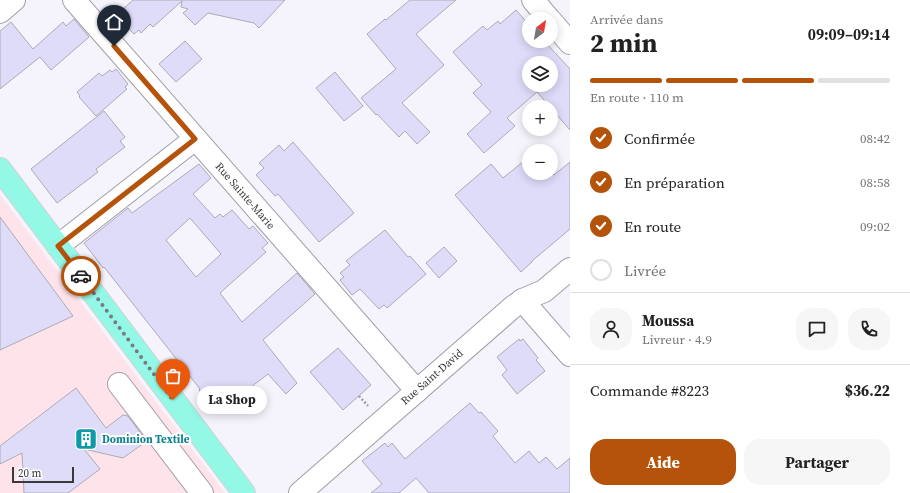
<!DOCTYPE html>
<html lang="fr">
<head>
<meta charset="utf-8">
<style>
  body { margin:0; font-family:"Source Serif 4",serif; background:#f6f6f6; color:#222; height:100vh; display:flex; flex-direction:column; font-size:15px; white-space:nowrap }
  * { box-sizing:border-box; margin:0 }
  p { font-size:13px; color:#767676 }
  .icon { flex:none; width:22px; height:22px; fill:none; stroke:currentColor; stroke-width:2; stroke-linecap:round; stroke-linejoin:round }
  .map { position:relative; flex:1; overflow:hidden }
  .details { display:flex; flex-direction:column; background:#fff; width:340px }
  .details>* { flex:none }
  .needle { width:26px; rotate:31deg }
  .buttons { position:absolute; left:522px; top:12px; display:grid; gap:8px }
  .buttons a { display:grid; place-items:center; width:36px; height:36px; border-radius:50%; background:#fff; box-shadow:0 2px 10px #0003; font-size:20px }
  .scale { position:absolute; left:12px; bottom:10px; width:62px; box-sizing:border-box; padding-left:4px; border:2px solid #39393c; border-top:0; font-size:11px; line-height:14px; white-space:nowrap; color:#39393c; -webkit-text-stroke:3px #fff; paint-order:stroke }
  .pin { position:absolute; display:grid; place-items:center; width:34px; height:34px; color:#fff; margin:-41px -17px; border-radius:50% 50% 50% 0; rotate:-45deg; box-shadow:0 0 4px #0007 }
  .pin .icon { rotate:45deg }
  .courier { position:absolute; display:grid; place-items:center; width:40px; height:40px; margin:-20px; border:3px solid #b45309; border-radius:50%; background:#fff; color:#222; box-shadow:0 1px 5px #0007 }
  .bubble { position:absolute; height:28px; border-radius:14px; background:#fff; box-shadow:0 2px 10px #0003; font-size:13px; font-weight:700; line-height:28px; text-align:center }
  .head em { font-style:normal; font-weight:700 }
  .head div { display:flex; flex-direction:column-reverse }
  .head { display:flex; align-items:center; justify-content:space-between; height:68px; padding:0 20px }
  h1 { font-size:26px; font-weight:700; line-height:30px }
  .bar { display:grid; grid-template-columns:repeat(4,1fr); gap:6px 4px; align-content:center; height:48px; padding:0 20px }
  .bar i { height:5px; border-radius:3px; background:#e0e0e0 }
  .bar .selected { background:#b45309 }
  .bar p { grid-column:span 4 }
  .line { display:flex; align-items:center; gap:10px; padding:0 20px; border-top:1px solid #e0e0e0 }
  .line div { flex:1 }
  .round { display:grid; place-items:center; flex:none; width:42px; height:42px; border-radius:16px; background:#f6f6f6 }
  ol { padding:0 20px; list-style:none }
  li { display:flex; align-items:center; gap:12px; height:44px }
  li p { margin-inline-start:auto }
  li .icon { padding:4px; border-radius:50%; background:#b45309; color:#fff; stroke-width:4 }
  li:last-child { color:#767676 }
  li i { width:22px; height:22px; border:2px solid #e0e0e0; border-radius:50% }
  .button { display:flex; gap:8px; margin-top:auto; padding:8px 20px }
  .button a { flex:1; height:46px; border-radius:16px; background:#b45309; color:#fff; font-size:16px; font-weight:700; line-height:46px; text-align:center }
  .button a+a { background:#f6f6f6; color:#222 }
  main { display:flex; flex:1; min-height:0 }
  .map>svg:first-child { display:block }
  .industrial { fill:#fee4ea }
  .building { fill:#dedcf9; stroke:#acabb4; fill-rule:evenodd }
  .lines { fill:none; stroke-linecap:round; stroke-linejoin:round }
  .minor-casing { stroke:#a09fa7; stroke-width:24 }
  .major-casing { stroke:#d3d3d4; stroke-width:24 }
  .path { stroke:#9e9da3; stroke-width:2.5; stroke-dasharray:2 2; stroke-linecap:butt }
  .minor { stroke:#fff; stroke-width:22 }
  .major { stroke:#94f8e6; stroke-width:22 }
  .done { stroke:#7b7a80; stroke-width:4; stroke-dasharray:0 7.2 }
  .route { stroke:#b45309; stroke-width:5 }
  .labels { text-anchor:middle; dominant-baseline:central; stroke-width:4; stroke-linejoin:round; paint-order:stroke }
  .street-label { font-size:11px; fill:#39393c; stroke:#fff }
  .culture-label { font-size:11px; font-weight:bold; fill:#0d838f; stroke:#fff; text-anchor:start }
</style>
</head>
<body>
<main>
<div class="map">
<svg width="570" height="493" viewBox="0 0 570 493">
  <rect width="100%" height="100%" fill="#f5f4fd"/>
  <polygon class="industrial" points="0,195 175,427 225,493 0,493"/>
  <g class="building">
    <polygon points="133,0 285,0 259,28 254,23 208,13 195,25 183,13 188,9 181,7 182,1 153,27 150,24 141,33 139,30 134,34 122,22 126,17 121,11"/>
    <polygon points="410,0 456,0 416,34 444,65 402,103 430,132 417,144 405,131 399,137 377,114 376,115 361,98 396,69 367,34 385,19 386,20"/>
    <path d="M516,10l13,15v16h15l26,28v61l-33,-38 -30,26 8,8 -31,27 -17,-19 24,-22 -18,-19 9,-8 -29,-33 30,-26 4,4 11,-9 2,3zM529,63h22v22h-22z"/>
    <polygon points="74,19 89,37 51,70 40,57 0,89 0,31 11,22 33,49 63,22 66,26"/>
    <polygon points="185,41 202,59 176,82 159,64"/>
    <polygon points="116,69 128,84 125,87 127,89 96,116 79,97 80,96 77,92 99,73 102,76 110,70 112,72"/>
    <polygon points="335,72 363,106 344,121 316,88"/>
    <polygon points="104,111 125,137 120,141 125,147 96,169 98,172 57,203 31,169"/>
    <polygon points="293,142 354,213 319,242 278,194 275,196 256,175 264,168 259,163 279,145 284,151"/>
    <polygon points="529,157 529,173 551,173 551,172 554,175 570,162 570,229 532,261 532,262 521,272 455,195 491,164 503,178"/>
    <path d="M199,164l12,14 -18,16 22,24 5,-4 3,3 9,-7 17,19 4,-3 15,17 -6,5 4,4 -46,41 22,29 55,-49 18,21 -52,46 34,43 -11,11 -18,-20 -51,39 -18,-23 1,-1 -96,-122 -1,1 -19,-25 44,-35 4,5zM190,218l31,36 -25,23 -30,-37z"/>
    <polygon points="0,217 73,316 0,350"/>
    <polygon points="385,230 408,257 410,256 426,274 387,308 384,305 379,309 360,289 352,295 340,280 344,277 340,273 350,265 346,261"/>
    <polygon points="444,247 457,261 439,278 426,263"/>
    <polygon points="519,339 520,341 523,339 538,358 536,360 545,371 517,394 502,375 507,370 497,357"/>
    <polygon points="338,348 371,385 343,410 310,372"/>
    <polygon points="76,388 106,428 123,415 128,416 144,438 144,443 123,458 84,449 100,469 68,493 24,493 22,453 0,464 0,446"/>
    <polygon points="470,403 479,413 481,412 498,431 493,436 515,463 529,451 539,463 546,457 557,469 570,458 570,493 429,493 416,478 399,493 371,493 382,484 362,461 385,443 388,447 392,443 405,459"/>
  </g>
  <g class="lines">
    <g class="minor-casing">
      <g id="minor">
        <polyline points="74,0 417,391"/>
        <polyline points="533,0 549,19"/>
        <polyline points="0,12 14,0"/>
        <polyline points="551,21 570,43"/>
        <polyline points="58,246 195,139"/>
        <polyline points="522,300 570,355"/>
        <polyline points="119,384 202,493"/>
        <polyline points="300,493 514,306 525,299 544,291 570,269"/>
      </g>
    </g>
    <g class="major-casing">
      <polyline id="major" points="0,169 244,493"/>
    </g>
    <polyline class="path" points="359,396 368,406"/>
    <use href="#minor" class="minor"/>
    <use href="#major" class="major"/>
  </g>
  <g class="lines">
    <polyline class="done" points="81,276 173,400"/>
    <polyline class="route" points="81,276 58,246 195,139 114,46"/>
  </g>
  <defs>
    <g id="building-square" transform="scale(1.15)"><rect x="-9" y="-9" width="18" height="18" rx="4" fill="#0f9aa8" stroke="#fff"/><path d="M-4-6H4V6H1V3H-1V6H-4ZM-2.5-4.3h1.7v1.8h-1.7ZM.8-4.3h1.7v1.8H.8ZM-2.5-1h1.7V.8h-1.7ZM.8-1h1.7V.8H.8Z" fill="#fff"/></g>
  </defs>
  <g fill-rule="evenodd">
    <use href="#building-square" x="86" y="439"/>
  </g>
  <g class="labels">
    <g class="street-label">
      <text transform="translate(245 196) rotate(49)">Rue Sainte-Marie</text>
      <text transform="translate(432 377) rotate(-41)">Rue Saint-David</text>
    </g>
    <g class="culture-label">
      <text x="102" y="439">Dominion Textile</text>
    </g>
  </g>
</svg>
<div class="buttons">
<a><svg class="needle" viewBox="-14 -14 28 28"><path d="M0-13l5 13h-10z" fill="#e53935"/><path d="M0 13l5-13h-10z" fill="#767676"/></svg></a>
<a><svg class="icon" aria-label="layers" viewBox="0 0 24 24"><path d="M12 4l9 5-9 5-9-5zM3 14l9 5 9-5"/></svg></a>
<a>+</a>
<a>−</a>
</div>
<div class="scale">20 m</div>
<div class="pin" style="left:173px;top:400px;background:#ea580c"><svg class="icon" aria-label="bag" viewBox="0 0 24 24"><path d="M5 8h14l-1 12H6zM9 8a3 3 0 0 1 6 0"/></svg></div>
<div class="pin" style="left:114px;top:46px;background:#1f2937"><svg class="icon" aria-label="home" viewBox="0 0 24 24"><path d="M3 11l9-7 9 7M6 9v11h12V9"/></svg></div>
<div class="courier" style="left:81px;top:276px"><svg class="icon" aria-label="car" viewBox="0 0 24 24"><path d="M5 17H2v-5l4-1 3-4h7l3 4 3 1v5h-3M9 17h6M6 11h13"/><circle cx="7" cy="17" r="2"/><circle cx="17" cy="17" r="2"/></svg></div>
<div class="bubble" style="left:197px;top:386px;width:70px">La Shop</div>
</div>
<section class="details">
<div class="head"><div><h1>2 min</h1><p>Arrivée dans</p></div><em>09:09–09:14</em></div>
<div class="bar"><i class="selected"></i><i class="selected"></i><i class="selected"></i><i></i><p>En route · 110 m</p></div>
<ol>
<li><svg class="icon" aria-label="check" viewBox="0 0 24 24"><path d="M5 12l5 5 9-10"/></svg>Confirmée<p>08:42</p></li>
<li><svg class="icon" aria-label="check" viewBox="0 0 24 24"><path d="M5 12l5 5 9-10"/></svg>En préparation<p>08:58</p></li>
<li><svg class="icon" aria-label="check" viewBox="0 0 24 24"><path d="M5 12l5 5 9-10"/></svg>En route<p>09:02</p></li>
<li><i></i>Livrée</li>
</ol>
<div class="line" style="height:72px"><a class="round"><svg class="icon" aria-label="person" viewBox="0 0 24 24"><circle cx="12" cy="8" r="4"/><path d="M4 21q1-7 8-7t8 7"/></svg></a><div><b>Moussa</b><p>Livreur · 4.9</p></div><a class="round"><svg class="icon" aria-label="chat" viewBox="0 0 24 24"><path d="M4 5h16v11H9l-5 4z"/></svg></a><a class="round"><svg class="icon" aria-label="phone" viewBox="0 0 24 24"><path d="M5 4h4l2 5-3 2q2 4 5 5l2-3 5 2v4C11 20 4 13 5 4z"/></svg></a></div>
<div class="line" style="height:52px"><div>Commande #8223</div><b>$36.22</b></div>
<div class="button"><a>Aide</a><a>Partager</a></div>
</section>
</main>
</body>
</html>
